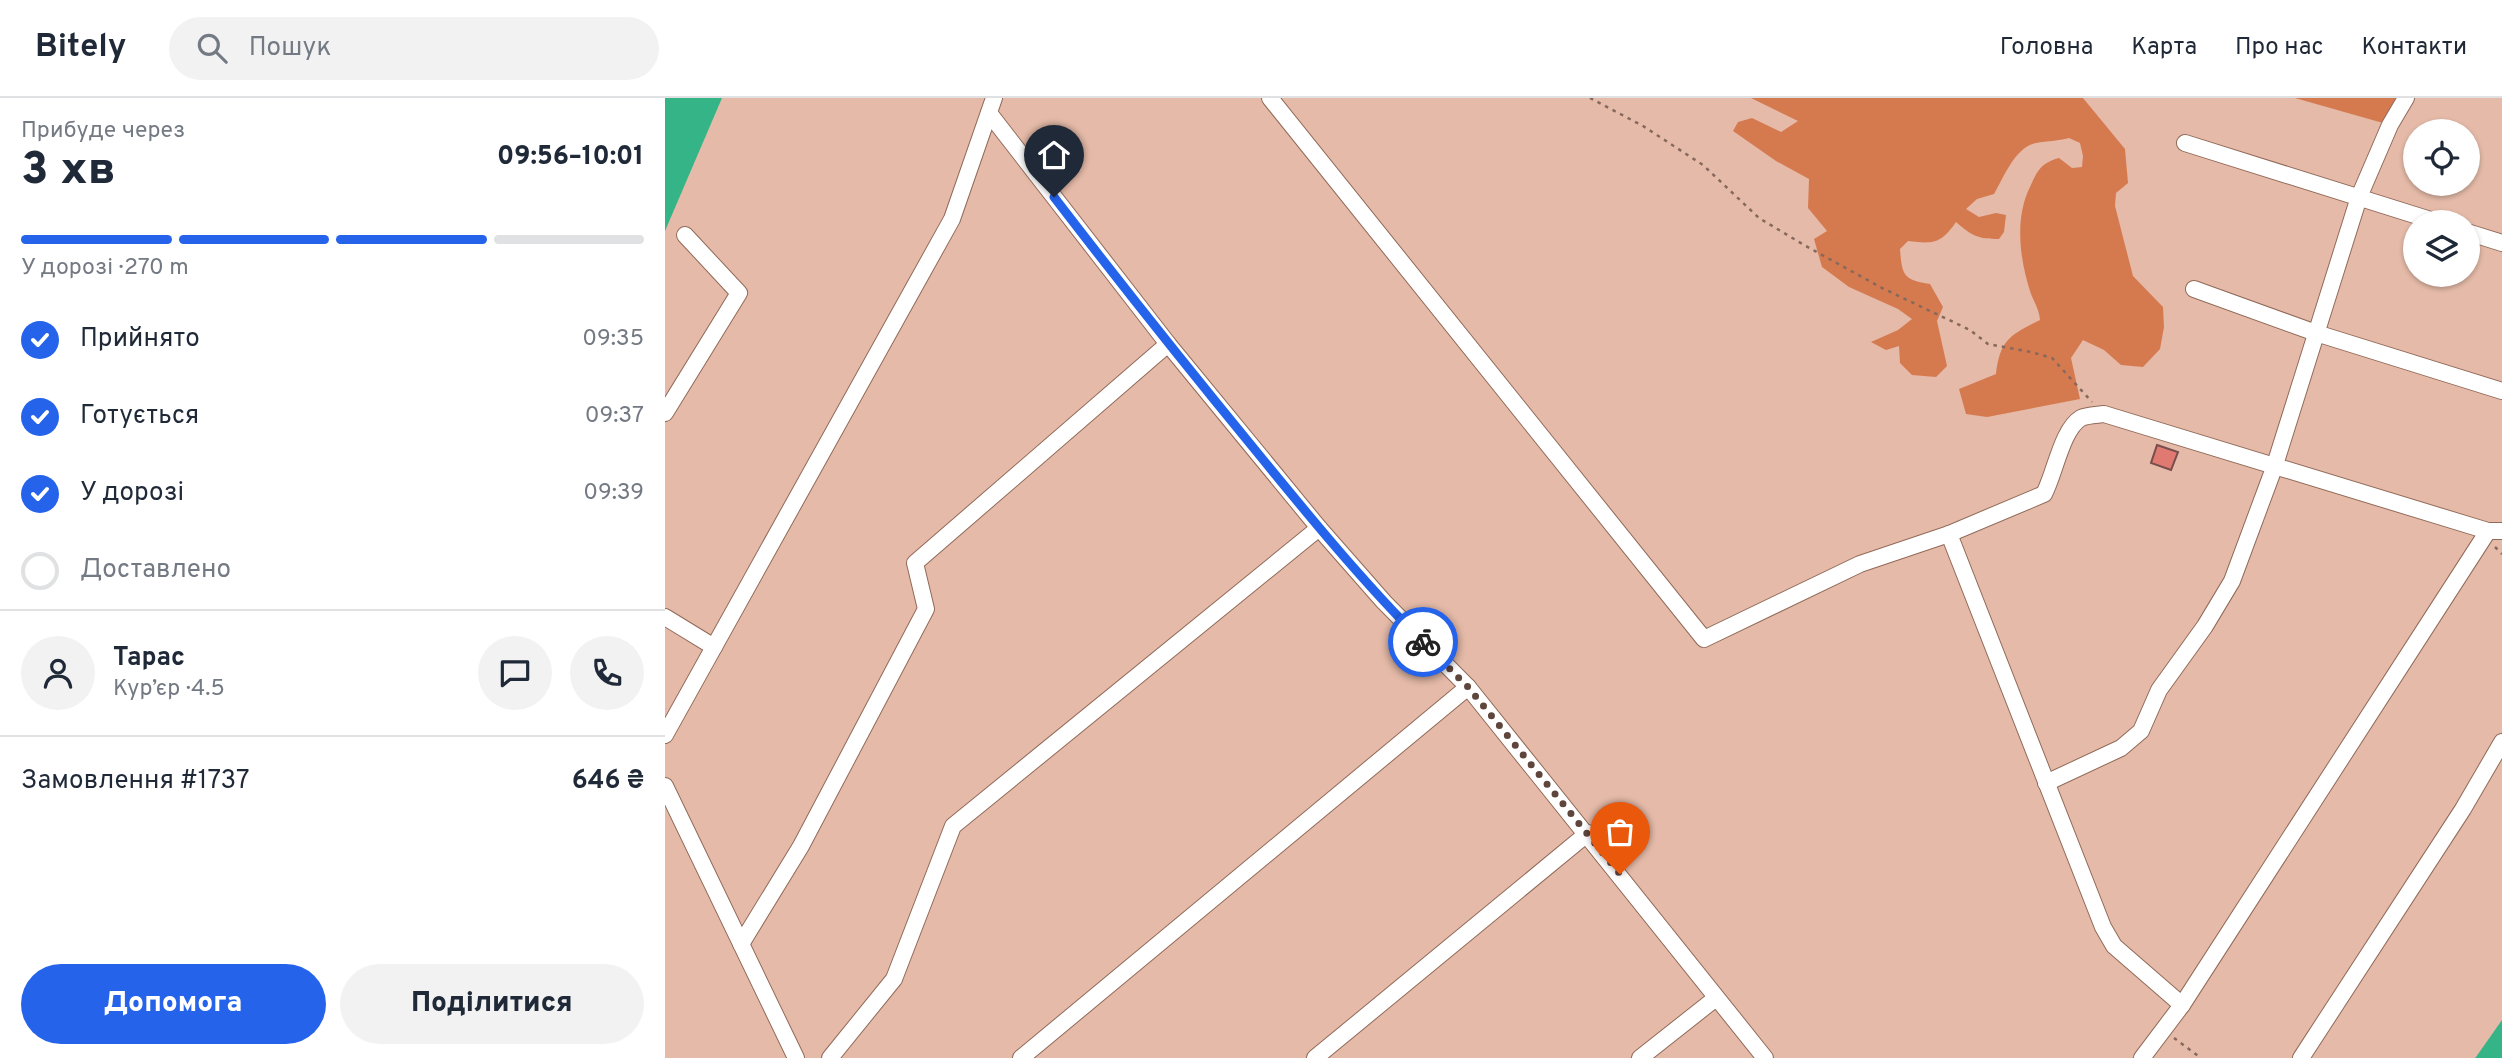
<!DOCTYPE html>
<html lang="uk">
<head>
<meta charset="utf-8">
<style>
  body { margin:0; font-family:Overpass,sans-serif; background:#f2f2f3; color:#1f2937; height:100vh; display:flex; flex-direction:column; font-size:26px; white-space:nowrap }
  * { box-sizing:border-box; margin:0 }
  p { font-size:23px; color:#747a83 }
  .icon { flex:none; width:38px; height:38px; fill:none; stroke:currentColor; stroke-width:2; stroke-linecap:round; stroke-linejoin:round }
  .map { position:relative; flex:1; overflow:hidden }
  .drawer { display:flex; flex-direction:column; background:#fff; width:665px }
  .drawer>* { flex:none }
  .fabs { position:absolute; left:1738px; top:21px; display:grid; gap:14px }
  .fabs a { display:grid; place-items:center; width:77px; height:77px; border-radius:50%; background:#fff; box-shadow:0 2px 5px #0004; font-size:35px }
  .pin { position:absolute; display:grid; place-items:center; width:60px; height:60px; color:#fff; margin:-72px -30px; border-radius:50% 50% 50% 0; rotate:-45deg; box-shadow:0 0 7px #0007 }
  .pin .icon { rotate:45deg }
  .courier { position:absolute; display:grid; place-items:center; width:70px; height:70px; margin:-35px; border:5px solid #2563eb; border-radius:50%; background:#fff; color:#222; box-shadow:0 2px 9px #0007 }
  .headline em { font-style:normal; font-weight:800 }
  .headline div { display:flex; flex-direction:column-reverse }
  .headline { display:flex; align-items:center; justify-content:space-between; height:119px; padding:0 21px }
  h1 { font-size:46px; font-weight:800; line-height:52px }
  .bar { display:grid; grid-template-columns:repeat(4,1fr); gap:10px 7px; align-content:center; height:84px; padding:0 21px }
  .bar i { height:9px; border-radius:5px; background:#e0e1e3 }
  .bar .selected { background:#2563eb }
  .bar p { grid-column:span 4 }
  .line { display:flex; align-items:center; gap:18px; padding:0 21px; border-top:2px solid #e0e1e3 }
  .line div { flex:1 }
  .round { display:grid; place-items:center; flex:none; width:74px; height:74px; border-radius:37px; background:#f2f2f3 }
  ol { padding:0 21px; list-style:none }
  li { display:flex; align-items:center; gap:21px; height:77px }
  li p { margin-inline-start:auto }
  li .icon { padding:7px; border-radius:50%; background:#2563eb; color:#fff; stroke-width:4 }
  li:last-child { color:#747a83 }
  li i { width:38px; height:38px; border:4px solid #e0e1e3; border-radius:50% }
  .cta { display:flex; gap:14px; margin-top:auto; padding:14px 21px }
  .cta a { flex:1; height:80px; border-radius:42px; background:#2563eb; color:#fff; font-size:28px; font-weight:800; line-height:80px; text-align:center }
  .cta a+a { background:#f2f2f3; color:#1f2937 }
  header { display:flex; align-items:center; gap:42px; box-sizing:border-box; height:98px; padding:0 35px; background:#fff; border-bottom:2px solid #e0e1e3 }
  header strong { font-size:33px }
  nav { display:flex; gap:38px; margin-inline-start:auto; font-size:24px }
  .search { width:490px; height:63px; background:#f2f2f3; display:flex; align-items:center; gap:18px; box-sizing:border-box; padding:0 24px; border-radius:38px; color:#747a83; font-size:26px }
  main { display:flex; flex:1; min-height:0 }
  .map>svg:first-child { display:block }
  .green { fill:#d57a4f }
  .water { fill:#35b487 }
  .building { fill:#e07972; stroke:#774e4b; stroke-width:2 }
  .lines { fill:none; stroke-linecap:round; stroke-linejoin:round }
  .minor-casing { stroke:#916a59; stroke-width:18 }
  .path { stroke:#86685c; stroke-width:2.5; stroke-dasharray:3.5 5; stroke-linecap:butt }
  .minor { stroke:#fff; stroke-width:16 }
  .done { stroke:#5e463d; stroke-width:7; stroke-dasharray:0 12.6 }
  .route { stroke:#2563eb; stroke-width:9 }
</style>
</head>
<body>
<header>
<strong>Bitely</strong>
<div class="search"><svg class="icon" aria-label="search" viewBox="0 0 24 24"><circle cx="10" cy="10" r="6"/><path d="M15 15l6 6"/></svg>Пошук</div>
<nav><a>Головна</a><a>Карта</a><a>Про нас</a><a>Контакти</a></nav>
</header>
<main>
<section class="drawer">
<div class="headline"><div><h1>3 хв</h1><p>Прибуде через</p></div><em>09:56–10:01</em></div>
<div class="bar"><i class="selected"></i><i class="selected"></i><i class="selected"></i><i></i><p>У дорозі · 270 m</p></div>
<ol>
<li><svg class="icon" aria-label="check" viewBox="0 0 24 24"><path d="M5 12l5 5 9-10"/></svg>Прийнято<p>09:35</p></li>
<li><svg class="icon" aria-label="check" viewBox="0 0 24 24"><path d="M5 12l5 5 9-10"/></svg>Готується<p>09:37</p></li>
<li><svg class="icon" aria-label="check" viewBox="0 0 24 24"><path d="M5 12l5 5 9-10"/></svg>У дорозі<p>09:39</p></li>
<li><i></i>Доставлено</li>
</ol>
<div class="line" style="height:126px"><a class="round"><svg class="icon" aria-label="person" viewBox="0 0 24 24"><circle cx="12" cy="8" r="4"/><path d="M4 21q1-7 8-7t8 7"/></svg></a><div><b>Тарас</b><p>Кур’єр · 4.5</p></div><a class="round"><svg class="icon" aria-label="chat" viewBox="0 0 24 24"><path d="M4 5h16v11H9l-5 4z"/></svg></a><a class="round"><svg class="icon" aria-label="phone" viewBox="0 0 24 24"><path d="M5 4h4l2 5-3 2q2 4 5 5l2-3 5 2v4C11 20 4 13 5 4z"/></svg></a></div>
<div class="line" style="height:91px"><div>Замовлення #1737</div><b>646 ₴</b></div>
<div class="cta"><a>Допомога</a><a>Поділитися</a></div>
</section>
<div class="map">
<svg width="1837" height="960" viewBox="0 0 1837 960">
  <rect width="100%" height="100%" fill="#e5baa8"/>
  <g class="green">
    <path d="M1086,0h332l42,51 3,34 -12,10 -1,13 18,70 30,31 1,20 -4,22 -17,18 -22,-2 -17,-15 -21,-10 -12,18 9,41 -93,18 -21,-3 -7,-25 37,-15c4,-35 15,-39 44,-54 -1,-11 -5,-16 -9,-26 -11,-33 -17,-75 -1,-107 7,-16 11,-24 29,-29l13,10 10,-1 1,-11 -3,-13 -11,-5c-11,3 -21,3 -33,5 -21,4 -32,34 -42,51l-17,5 -11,10 13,8 17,-4 10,2 -2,17 -5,7c-21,0 -27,-3 -43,-17 -15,22 -23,22 -48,19l-8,8c2,26 3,31 30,35l13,23 -6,14 10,45 -11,11 -24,-2 -12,-12 -1,-17 -13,4 -15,-8 27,-12 14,-11 -14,-10 -49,-22 -27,-20 -8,-28 13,-8 -19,-23 1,-29 -33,-18 -43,-30 5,-9 14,-4 29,14 17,-11z"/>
    <polygon points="1630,0 1741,0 1725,27"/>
  </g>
  <g class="water">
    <polygon points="0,0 57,0 0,133"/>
    <polygon points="1837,922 1837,960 1810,960 1811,959"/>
  </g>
  <polygon class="building" points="1492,347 1513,354 1506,372 1486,365"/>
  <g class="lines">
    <g class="minor-casing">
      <g id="minor">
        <path d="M605,0l434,541 156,-75 89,-30 95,-40c11,-21 18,-65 37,-76 6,-3 16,-3 23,-4l384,117h14"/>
        <polyline points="324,15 503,246 654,430 719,504 803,589 1100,960"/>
        <polyline points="1520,45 1772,124"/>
        <polyline points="1802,134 1837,145"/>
        <polyline points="1529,191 1651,235 1837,293"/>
        <polyline points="0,315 74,195 20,137"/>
        <polyline points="1284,436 1438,829 1449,848 1517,907"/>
        <polyline points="0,519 49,549"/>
        <polyline points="0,637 287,121 329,0"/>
        <polyline points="1381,685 1456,650 1476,633 1494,592 1540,528 1567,483 1609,370 1694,99 1725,27 1741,0"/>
        <polyline points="0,688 131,960"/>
        <polyline points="76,846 136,748 261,511 250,465 503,246"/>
        <polyline points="165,960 229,881 288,728 654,430"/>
        <polyline points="356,960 803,589"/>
        <polyline points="650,960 923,735"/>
        <polyline points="975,960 1051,900"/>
        <polyline points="1477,960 1517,907 1823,433"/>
        <polyline points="1636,960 1798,711 1837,644"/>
      </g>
    </g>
    <g class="path">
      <polyline points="925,0 978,28 1038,67 1094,120 1139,147 1217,190 1305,232 1323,246 1366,254 1387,260 1427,304"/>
      <polyline points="1830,449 1837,456"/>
      <polyline points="1509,940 1536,960"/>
    </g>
    <use href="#minor" class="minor"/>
  </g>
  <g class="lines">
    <polyline class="done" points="758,544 803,589 955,776"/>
    <path class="route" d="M389,99c66,86 133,170 202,254 53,65 107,131 167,191"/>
  </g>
</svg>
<div class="fabs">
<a><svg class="icon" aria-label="locate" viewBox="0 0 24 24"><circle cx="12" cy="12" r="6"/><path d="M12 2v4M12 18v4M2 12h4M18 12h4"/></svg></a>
<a><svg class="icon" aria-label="layers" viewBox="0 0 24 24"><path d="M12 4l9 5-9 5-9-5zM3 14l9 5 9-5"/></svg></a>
</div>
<div class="pin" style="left:955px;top:776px;background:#ea580c"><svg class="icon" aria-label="bag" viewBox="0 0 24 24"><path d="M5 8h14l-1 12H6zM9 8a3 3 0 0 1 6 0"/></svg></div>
<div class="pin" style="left:389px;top:99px;background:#1f2937"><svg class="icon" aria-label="home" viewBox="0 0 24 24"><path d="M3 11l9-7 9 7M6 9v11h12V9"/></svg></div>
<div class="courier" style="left:758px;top:544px"><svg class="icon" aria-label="bike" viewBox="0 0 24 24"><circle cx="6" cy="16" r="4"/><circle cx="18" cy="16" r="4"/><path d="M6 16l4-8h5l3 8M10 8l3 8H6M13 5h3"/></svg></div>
</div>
</main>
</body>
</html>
